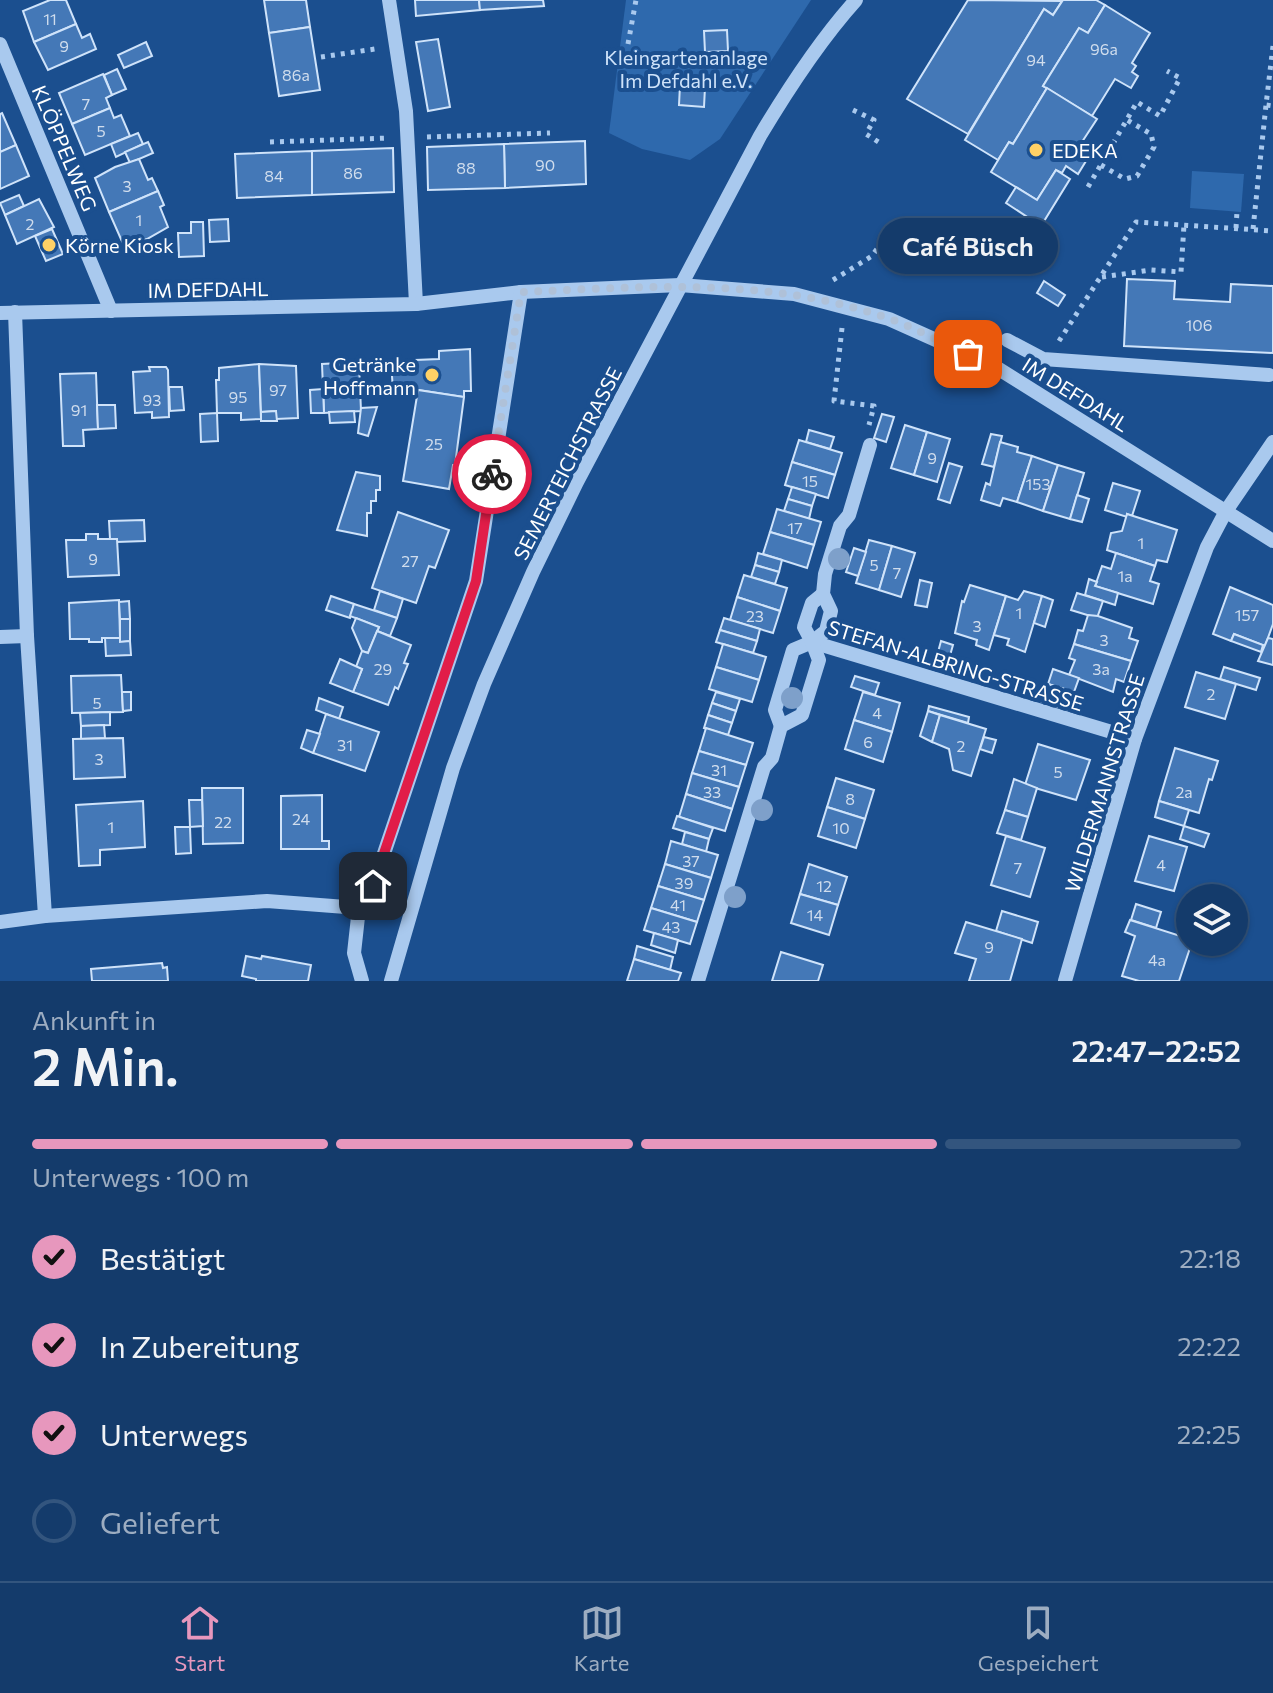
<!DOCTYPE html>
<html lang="de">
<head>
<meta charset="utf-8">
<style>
  body { margin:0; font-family:Commissioner,sans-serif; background:#214673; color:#f1f3f6; height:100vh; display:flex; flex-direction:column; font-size:30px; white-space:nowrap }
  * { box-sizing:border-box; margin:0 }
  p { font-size:26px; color:#9dadc1 }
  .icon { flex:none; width:44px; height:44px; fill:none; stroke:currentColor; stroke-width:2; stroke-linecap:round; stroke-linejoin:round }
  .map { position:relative; height:981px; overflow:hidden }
  .side { display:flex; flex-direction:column; background:#143b6b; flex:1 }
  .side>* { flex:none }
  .fabs { position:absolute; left:1176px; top:884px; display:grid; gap:16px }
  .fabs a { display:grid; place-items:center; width:72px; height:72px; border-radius:50%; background:#143b6b; box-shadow:0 2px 6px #0004,0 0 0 2px #33557e; font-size:40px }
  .pin { position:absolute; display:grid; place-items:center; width:68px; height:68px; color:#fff; margin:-34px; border-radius:16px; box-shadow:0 4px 12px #0006 }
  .courier { position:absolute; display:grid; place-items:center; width:80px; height:80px; margin:-40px; border:6px solid #e11d48; border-radius:50%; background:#fff; color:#222; box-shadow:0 2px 10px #0007 }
  .bubble { position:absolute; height:56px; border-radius:28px; background:#143b6b; box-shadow:0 2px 6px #0004,0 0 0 2px #33557e; font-size:26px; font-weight:600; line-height:56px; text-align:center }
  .overview em { font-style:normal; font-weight:600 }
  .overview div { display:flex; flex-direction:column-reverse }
  .overview { display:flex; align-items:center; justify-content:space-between; height:136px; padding:0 32px }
  h1 { font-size:52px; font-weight:600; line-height:60px }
  .bar { display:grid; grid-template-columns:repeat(4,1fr); gap:12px 8px; align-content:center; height:96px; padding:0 32px }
  .bar i { height:10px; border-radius:6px; background:#33557e }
  .bar .active { background:#e797bd }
  .bar p { grid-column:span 4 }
  ol { padding:0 32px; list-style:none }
  li { display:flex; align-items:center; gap:24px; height:88px }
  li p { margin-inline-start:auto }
  li .icon { padding:8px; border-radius:50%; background:#e797bd; color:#111; stroke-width:4 }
  li:last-child { color:#9dadc1 }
  li i { width:44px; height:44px; border:4px solid #33557e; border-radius:50% }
  .dock { display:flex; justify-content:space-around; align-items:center; height:112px; border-top:2px solid #33557e; background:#143b6b; font-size:22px; color:#9dadc1 }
  .dock a { display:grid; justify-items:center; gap:4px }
  .dock .active { color:#e797bd }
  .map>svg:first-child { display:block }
  .green { fill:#2e69ad }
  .building { fill:#4478b7; stroke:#cfe3fa; stroke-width:2 }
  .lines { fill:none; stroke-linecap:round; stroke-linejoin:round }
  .path { stroke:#a9c9ee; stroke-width:5; stroke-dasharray:4 6; stroke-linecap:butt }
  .minor { stroke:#a9c9ee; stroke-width:14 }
  .tree { fill:#7ea0ca }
  .done { stroke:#afc1d8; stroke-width:8; stroke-dasharray:0 14.4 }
  .route { stroke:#e11d48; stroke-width:10 }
  .poi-dot { fill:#ffd166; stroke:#1b4f8f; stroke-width:3 }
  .labels { text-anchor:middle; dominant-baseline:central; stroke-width:8; stroke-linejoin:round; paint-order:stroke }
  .number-label { font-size:16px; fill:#d0dded }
  .park-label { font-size:20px; fill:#cfe3fa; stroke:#1b4f8f }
  .street-label { font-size:20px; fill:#fff; stroke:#1b4f8f }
  .poi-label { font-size:20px; fill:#fff; stroke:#1b4f8f; text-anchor:start }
</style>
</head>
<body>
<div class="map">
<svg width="1273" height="981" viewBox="0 0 1273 981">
  <rect width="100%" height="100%" fill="#1b4f8f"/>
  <g class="green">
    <polygon points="626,0 811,0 720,139 690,160 642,149 609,133"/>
    <polygon points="1192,171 1244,174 1241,212 1190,208"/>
  </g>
  <g class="building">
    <polygon points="50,0 66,0 76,24 34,42 23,11"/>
    <polygon points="264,0 306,0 310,27 269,33"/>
    <polygon points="415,0 479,0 480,10 416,16"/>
    <polygon points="479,0 543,0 544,6 480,10"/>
    <polygon points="968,0 1062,1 1053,15 1044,9 968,134 907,99"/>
    <polygon points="1063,0 1096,0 1105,5 1088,33 1079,28 1043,86 1047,88 1013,144 1009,142 998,160 965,140 1044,9 1053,15"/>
    <polygon points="1105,5 1150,33 1132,63 1136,66 1132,72 1138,76 1131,88 1115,79 1092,116 1043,86 1079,28 1088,33"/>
    <polygon points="76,24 82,38 90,34 96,49 48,70 34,42"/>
    <polygon points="310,27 320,90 279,96 269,33"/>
    <polygon points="727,30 728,51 705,52 704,31"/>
    <polygon points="438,39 450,107 428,111 416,42"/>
    <polygon points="146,42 152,56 124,68 118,55"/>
    <polygon points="117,69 126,89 112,95 104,75"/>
    <polygon points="103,74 112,95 106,98 110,108 72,124 59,93"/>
    <polygon points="680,85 705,87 704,107 679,105"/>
    <polygon points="1047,88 1097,119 1078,148 1084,151 1080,157 1086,161 1078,174 1066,166 1062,173 1056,170 1037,200 991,172 1009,142 1013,144"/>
    <polygon points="110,108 114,118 121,115 130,136 85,155 72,124"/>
    <polygon points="2,113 16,145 0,152 0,114"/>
    <polygon points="138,133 143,144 116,157 111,144"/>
    <polygon points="585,141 586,184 505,188 504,144"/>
    <polygon points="148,142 153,153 130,163 125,152"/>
    <polygon points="504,144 505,188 428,190 427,147"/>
    <polygon points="16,145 29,176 0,189 0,152"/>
    <polygon points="393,148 394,192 312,195 312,151"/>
    <polygon points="312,151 312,195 237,198 235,154"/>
    <polygon points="139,159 148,180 152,178 158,191 109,212 95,178 115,167"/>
    <polygon points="1056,170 1070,179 1041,226 1006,203 1016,187 1037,200"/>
    <polygon points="158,191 164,205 160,207 168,227 147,239 124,246 109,212"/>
    <polygon points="19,195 24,206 5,215 0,203"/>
    <polygon points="39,199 54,227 17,244 5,215"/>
    <polygon points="228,219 229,241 210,242 209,220"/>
    <polygon points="191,222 203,222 204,256 179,257 178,233 191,233"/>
    <polygon points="52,229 63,254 46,261 35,236"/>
    <polygon points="1127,279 1175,281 1174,299 1230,302 1231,284 1273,286 1273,353 1124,346"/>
    <polygon points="1044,281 1065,295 1058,306 1037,293"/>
    <polygon points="470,349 471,391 464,391 464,397 418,390 418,393 393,391 391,361 439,359 439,351"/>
    <polygon points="340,360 356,360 356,363 359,363 361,411 324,413 322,364 340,363"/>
    <polygon points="259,364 261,419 241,420 241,413 217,413 216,380 219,380 219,368"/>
    <polygon points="259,364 296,366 298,418 276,419 276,411 261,412"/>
    <polygon points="149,367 166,367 168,370 169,417 152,418 152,412 135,413 133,372 150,371"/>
    <polygon points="96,373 98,429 83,430 84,446 63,446 60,374"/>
    <polygon points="169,387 182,387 184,410 170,411"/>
    <polygon points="323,389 324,413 311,413 310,390"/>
    <polygon points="418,390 464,397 455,465 453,465 449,489 403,481"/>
    <polygon points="97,405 115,405 116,428 98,429"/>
    <polygon points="377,407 368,436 358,433 361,408"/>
    <polygon points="276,411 277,421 261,421 261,412"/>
    <polygon points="354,411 355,422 330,423 329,412"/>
    <polygon points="217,413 218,441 201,442 200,414"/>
    <polygon points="882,414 894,417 886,442 874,438"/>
    <polygon points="905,425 927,432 914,475 891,468"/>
    <polygon points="809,430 834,437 830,449 806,442"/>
    <polygon points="927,432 950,439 937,482 914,475"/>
    <polygon points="991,434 1002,436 994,467 982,464"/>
    <polygon points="799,440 842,453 835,475 792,462"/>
    <polygon points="1000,442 1018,447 1017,452 1032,456 1017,502 1003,498 1000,506 981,500 986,483 990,485"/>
    <polygon points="1032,456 1058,465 1043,511 1017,502"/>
    <polygon points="792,462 835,475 828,498 785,485"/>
    <polygon points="949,463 962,467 950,503 938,499"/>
    <polygon points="1058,465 1084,473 1070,519 1043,511"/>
    <polygon points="356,472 380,476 380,490 376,490 376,501 371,501 371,513 367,513 367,536 337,530"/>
    <polygon points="1113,483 1140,491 1132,516 1127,514 1127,517 1105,510"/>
    <polygon points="792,487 816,494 812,506 788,499"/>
    <polygon points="1077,495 1089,499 1082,522 1070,519"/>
    <polygon points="788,499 812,506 809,519 784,511"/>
    <polygon points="777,509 821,522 814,545 770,532"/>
    <polygon points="398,512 449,530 435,568 429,566 416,603 372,588"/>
    <polygon points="1127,514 1177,530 1167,562 1157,560 1155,566 1107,550 1111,533 1122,531"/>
    <polygon points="144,520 145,541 117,542 117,539 110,539 109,521"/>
    <polygon points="770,532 814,545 807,568 763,554"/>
    <polygon points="86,534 98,534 98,539 117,539 119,575 68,577 66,540 86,540"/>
    <polygon points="869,540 892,546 879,590 856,583"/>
    <polygon points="892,546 915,553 901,597 879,590"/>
    <polygon points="854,548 866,552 858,576 846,572"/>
    <polygon points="758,553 782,560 779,572 755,565"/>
    <polygon points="1116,553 1155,566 1150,581 1159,584 1153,604 1095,586 1102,566 1111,569"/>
    <polygon points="755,565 779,572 775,584 751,577"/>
    <polygon points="744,575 787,588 780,611 737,597"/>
    <polygon points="1089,579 1097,582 1095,586 1118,593 1115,605 1085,595"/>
    <polygon points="920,580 932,583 927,607 915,605"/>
    <polygon points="970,585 1006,596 989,650 976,645 977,640 955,633 962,601 964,602"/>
    <polygon points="1230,587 1273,605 1273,624 1265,646 1234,634 1231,641 1213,634"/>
    <polygon points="380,591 403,599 397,618 374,610"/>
    <polygon points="1024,591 1042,596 1025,652 1007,645 1009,639 994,635 1006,596 1018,600"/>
    <polygon points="1077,593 1103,601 1097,618 1071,610"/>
    <polygon points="331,596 354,604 350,618 326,610"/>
    <polygon points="1042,596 1053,600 1045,627 1034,623"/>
    <polygon points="737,597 780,611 773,633 730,620"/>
    <polygon points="119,600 120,638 102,638 102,642 89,642 89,639 70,639 69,603"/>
    <polygon points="129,601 130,619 120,619 119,602"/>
    <polygon points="354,604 397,618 390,636 377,631 379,627 350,616"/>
    <polygon points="1088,615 1098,616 1132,628 1129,638 1138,641 1131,661 1074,644 1078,630 1083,631"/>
    <polygon points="356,618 379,627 368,653 362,651 352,628"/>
    <polygon points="724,618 760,629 757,641 720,630"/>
    <polygon points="120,619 130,619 130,641 120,642"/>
    <polygon points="720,630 757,641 753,653 716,642"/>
    <polygon points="377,631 411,645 404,663 408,664 398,689 395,687 388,705 353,692 362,669 356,667 362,651 368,653"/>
    <polygon points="1234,634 1263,645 1261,652 1231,641"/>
    <polygon points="105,638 120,638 120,642 130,641 131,655 106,656"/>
    <polygon points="1268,638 1273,639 1273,665 1258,661"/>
    <polygon points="941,641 953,645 947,666 935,663"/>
    <polygon points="723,644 766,657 759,680 716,667"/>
    <polygon points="1074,644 1131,661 1124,682 1116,679 1113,692 1069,675 1075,660 1069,658"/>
    <polygon points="340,659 362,669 353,692 330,683"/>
    <polygon points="716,667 759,680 752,702 709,689"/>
    <polygon points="1224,667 1260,678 1256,690 1220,679"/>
    <polygon points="1053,669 1079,678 1074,692 1048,684"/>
    <polygon points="1196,672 1236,684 1225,719 1185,707"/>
    <polygon points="121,675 123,712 72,713 71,676"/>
    <polygon points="855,676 879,683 875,695 851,687"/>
    <polygon points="1048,684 1074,692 1069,710 1042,702"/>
    <polygon points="122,692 131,692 131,710 123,711"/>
    <polygon points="716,692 740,699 736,711 712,703"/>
    <polygon points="863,692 900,703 892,732 854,720"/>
    <polygon points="319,698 343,707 339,719 316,710"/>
    <polygon points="712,703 736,711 732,723 708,715"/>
    <polygon points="929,706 969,717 968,723 928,711"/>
    <polygon points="928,711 940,715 932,742 920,736"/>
    <polygon points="110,712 110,725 81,726 80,713"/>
    <polygon points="326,714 379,732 365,771 313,753"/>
    <polygon points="708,715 732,723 728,735 704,728"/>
    <polygon points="940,715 986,729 971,776 953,770 949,749 932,742"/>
    <polygon points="854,720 892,732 883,762 845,749"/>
    <polygon points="104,725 105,738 81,739 81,726"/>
    <polygon points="706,728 753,743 746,765 699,751"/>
    <polygon points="307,730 320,734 313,753 301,748"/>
    <polygon points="984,737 996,740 992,753 980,749"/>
    <polygon points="123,738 125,777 74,779 73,739"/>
    <polygon points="1038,744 1090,760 1076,800 1025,785"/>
    <polygon points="1175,748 1218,761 1212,780 1209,779 1199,813 1159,801"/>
    <polygon points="699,751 746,765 739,787 692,773"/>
    <polygon points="692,773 739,787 732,809 686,794"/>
    <polygon points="836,778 874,790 865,819 827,807"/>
    <polygon points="1014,779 1037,788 1028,817 1005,810"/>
    <polygon points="202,788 243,788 243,843 203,844"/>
    <polygon points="686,794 732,809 725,831 679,817"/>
    <polygon points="322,795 322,841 329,841 329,849 281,849 281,796"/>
    <polygon points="189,800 202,800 203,826 190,827"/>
    <polygon points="143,801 145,847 100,850 100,865 79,866 76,805"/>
    <polygon points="1159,801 1189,810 1184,826 1155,817"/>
    <polygon points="827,807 865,819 856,848 818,836"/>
    <polygon points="1005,810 1028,817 1021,840 997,833"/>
    <polygon points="677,816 713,828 709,839 673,828"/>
    <polygon points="1184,826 1209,834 1204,847 1180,839"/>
    <polygon points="175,827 190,827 191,853 176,854"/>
    <polygon points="685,832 709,839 706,852 682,844"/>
    <polygon points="1006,836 1045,848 1030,897 991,885"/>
    <polygon points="1149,836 1187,847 1174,891 1135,881"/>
    <polygon points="671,841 718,855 711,878 665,864"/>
    <polygon points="665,864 711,878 704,900 658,886"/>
    <polygon points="809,864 847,877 838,905 800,894"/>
    <polygon points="658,886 704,900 697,922 651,908"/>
    <polygon points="800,894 838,905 829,935 791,923"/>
    <polygon points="1136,904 1161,912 1156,928 1131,920"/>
    <polygon points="651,908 697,922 690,944 644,930"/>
    <polygon points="1002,911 1038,922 1032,943 996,931"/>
    <polygon points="1130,920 1190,939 1192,942 1179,981 1139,981 1122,976 1135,936 1125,932"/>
    <polygon points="966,922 1022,939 1010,981 969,981 976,959 955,953"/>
    <polygon points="654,933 678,940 675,953 651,945"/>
    <polygon points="637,946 673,957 670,970 634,959"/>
    <polygon points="781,952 823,965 818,981 772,981"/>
    <polygon points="246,956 261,959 262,956 311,965 308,981 256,981 256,979 242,976"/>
    <polygon points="634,959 681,973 678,981 627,981"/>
    <polygon points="162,963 163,968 167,967 168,981 92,981 91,969"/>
  </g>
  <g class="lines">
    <g class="path">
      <polyline points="628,44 636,0"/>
      <polyline points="1273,46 1266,105 1273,106"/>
      <polyline points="321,57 375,49"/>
      <polyline points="853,110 874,120 866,134 880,143"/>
      <polyline points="427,137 550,133"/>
      <polyline points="270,142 389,138"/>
      <polyline points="1101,165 1125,179 1137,176 1154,147 1151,134 1127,120"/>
      <polyline points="1088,187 1137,102 1160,116 1180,78 1167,71"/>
      <polyline points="1236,228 1237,211"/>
      <polyline points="1253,229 1266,105"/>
      <polyline points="1102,277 1151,270 1181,272 1184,225"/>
      <polyline points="833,280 872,256 894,225"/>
      <polyline points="842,328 834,401 874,406 869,425"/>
      <polyline points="1059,341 1136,222 1273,231"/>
    </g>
    <g class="minor">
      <polyline points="389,0 406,111 416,304"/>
      <polyline points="0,44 111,311"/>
      <polyline points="15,312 27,636 45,916"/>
      <polyline points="0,313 416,304 521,292 680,285 794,294 889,319 994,366 1273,541"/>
      <polyline points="1007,340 1043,359 1269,375"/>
      <polyline points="0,637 27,636"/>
      <polyline points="812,642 804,627 812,603 823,594"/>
      <polyline points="781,726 775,710 793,650 812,642 1135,739"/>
      <polyline points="0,922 45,916 267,901 359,908"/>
      <polyline points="362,981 354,953 359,908 373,886 476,581 521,292"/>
      <path d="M391,981l62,-213 31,-84 49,-112 44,-90 183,-346c28,-47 59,-95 96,-136"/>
      <polyline points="698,981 764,767 772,758 781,726 802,715 819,660 812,642 826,631 831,611 823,594 825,574 840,526 849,515 870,445"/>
      <polyline points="1065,981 1135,739 1207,547 1226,511 1273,442"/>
    </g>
  </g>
  <g class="tree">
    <circle cx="839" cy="559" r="11"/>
    <circle cx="792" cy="698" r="11"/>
    <circle cx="762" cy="810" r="11"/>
    <circle cx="735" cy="897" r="11"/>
  </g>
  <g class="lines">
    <path class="done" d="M492,474l29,-182c123,-5 250,-16 369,27 26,9 52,24 78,35"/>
    <polyline class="route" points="373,886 476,581 492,474"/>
  </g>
  <g class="poi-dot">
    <circle cx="1036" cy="150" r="8"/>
    <circle cx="49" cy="245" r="8"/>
    <circle cx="432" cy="375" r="8"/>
  </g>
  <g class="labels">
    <g class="number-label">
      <text x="50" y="18">11</text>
      <text x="64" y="45">9</text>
      <text x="1104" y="48">96a</text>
      <text x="1036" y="59">94</text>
      <text x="296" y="74">86a</text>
      <text x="86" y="103">7</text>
      <text x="101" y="130">5</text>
      <text x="545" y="164">90</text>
      <text x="466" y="167">88</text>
      <text x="353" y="172">86</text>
      <text x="274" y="175">84</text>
      <text x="127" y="185">3</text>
      <text x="139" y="219">1</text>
      <text x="30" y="223">2</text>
      <text x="1199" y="324">106</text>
      <text x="278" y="389">97</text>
      <text x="238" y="396">95</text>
      <text x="152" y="399">93</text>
      <text x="79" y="409">91</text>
      <text x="434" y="443">25</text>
      <text x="932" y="457">9</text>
      <text x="810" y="480">15</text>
      <text x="1038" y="483">153</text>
      <text x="795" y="527">17</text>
      <text x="1141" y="542">1</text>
      <text x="93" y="558">9</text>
      <text x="410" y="560">27</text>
      <text x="874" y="564">5</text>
      <text x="897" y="572">7</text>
      <text x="1125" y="575">1a</text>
      <text x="1019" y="612">1</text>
      <text x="1247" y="614">157</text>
      <text x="755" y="615">23</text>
      <text x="977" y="625">3</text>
      <text x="1104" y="639">3</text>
      <text x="383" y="668">29</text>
      <text x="1101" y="668">3a</text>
      <text x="1211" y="693">2</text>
      <text x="97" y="702">5</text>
      <text x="877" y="712">4</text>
      <text x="868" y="741">6</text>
      <text x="345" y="744">31</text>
      <text x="961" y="745">2</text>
      <text x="99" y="758">3</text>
      <text x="719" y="769">31</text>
      <text x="1058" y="771">5</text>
      <text x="712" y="791">33</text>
      <text x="1184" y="791">2a</text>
      <text x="850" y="798">8</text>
      <text x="301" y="818">24</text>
      <text x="223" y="821">22</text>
      <text x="111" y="826">1</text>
      <text x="841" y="827">10</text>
      <text x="691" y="860">37</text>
      <text x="1161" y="864">4</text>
      <text x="1018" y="867">7</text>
      <text x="684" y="882">39</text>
      <text x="824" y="885">12</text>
      <text x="678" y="904">41</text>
      <text x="815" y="914">14</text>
      <text x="671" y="926">43</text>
      <text x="989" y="946">9</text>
      <text x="1157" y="959">4a</text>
    </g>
    <g class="park-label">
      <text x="686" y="57">Kleingartenanlage<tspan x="686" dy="23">Im Defdahl e.V.</tspan></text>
    </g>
    <g class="street-label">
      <text transform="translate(65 148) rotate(67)">KLÖPPELWEG</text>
      <text transform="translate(208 289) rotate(-1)">IM DEFDAHL</text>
      <text transform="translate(1076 394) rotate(32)">IM DEFDAHL</text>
      <text transform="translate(567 463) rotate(-63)">SEMERTEICHSTRASSE</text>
      <text transform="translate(956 665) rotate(17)">STEFAN-ALBRING-STRASSE</text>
      <text transform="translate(1104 783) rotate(-73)">WILDERMANNSTRASSE</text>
    </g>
    <g class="poi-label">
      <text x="1052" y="150">EDEKA</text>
      <text x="65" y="245">Körne Kiosk</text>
      <text x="416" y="364" text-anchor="end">Getränke<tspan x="416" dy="23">Hoffmann</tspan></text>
    </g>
  </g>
</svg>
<div class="fabs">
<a><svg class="icon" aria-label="layers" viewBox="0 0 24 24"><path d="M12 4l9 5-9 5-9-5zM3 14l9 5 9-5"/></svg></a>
</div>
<div class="pin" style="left:968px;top:354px;background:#ea580c"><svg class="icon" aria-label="bag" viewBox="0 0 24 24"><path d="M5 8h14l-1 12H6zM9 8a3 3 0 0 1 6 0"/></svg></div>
<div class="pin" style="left:373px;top:886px;background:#1f2937"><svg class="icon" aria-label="home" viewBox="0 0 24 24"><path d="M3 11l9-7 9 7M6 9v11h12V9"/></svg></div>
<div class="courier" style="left:492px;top:474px"><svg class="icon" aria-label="bike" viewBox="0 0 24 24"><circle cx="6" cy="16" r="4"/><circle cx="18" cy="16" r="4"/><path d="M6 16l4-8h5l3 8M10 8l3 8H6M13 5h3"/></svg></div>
<div class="bubble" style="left:878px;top:218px;width:180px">Café Büsch</div>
</div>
<section class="side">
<div class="overview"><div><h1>2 Min.</h1><p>Ankunft in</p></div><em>22:47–22:52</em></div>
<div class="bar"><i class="active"></i><i class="active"></i><i class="active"></i><i></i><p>Unterwegs · 100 m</p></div>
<ol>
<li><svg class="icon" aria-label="check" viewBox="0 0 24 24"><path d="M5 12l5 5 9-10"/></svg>Bestätigt<p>22:18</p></li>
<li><svg class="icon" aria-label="check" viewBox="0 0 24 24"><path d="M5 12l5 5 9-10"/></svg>In Zubereitung<p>22:22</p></li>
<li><svg class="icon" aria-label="check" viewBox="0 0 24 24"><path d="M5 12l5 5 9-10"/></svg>Unterwegs<p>22:25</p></li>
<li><i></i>Geliefert</li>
</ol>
</section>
<nav class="dock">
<a class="active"><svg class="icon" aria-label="home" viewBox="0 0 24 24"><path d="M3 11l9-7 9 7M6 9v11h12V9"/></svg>Start</a>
<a><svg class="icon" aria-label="map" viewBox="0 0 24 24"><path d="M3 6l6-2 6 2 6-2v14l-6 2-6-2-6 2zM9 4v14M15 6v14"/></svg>Karte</a>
<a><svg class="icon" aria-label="saved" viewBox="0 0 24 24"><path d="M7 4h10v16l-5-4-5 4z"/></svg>Gespeichert</a>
</nav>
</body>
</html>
